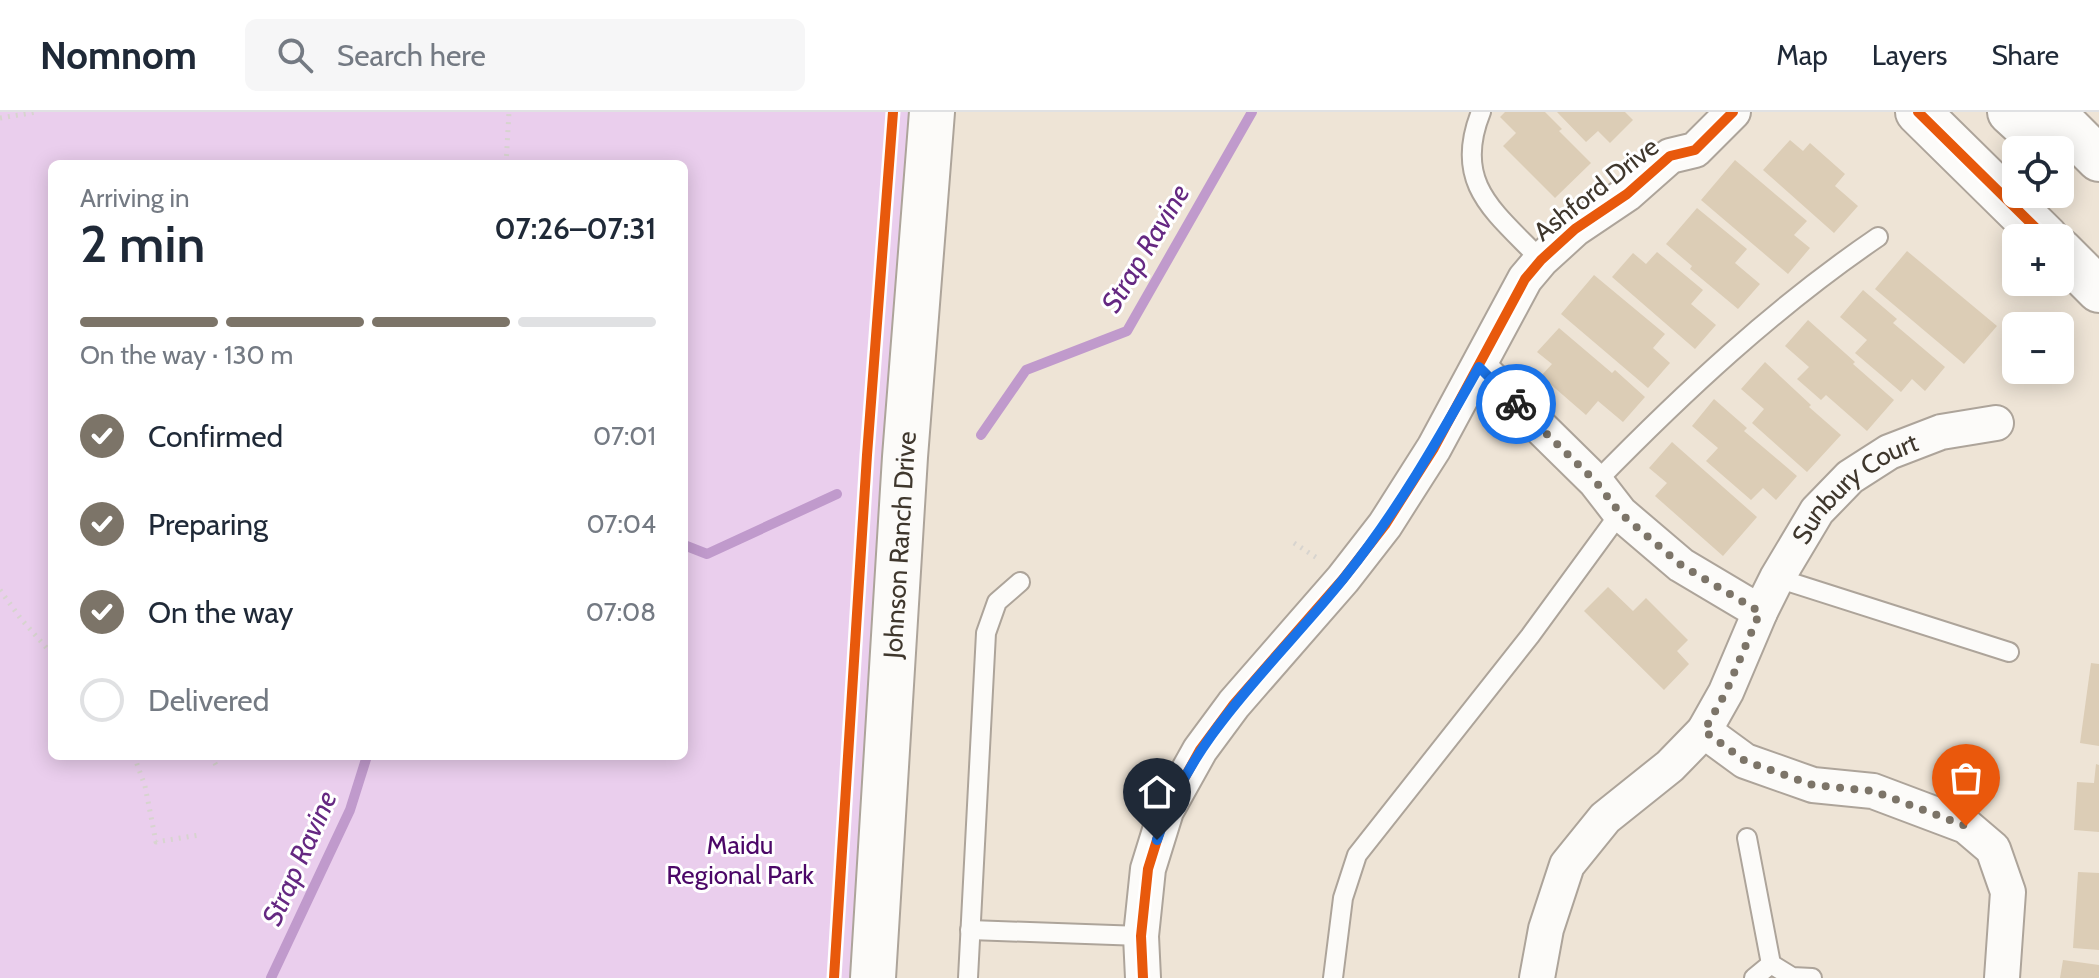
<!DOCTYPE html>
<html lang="en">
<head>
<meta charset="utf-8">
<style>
  body { margin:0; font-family:Cabin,sans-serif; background:#f6f6f7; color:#1f2937; height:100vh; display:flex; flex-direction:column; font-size:30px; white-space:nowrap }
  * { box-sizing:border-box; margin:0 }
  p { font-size:26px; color:#747a83 }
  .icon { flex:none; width:44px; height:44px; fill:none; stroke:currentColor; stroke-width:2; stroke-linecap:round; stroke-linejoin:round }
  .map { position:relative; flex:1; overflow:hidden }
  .sheet { position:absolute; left:48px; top:48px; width:640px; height:600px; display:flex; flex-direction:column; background:#fff; border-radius:12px; box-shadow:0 4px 20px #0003 }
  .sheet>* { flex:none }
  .controls { position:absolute; left:2002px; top:24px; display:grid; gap:16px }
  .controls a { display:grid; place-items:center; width:72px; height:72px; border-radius:12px; background:#fff; box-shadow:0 4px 20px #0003; font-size:40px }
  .pin { position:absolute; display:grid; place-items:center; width:68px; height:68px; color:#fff; margin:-82px -34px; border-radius:50% 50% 50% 0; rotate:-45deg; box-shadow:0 0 8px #0007 }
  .pin .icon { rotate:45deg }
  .courier { position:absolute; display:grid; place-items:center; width:80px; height:80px; margin:-40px; border:6px solid #1a73e8; border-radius:50%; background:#fff; color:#222; box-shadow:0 2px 10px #0007 }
  .summary em { font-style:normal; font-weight:600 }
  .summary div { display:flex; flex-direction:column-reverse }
  .summary { display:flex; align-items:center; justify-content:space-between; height:136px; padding:0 32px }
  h1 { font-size:52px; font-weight:600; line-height:60px }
  .bar { display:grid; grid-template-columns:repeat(4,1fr); gap:12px 8px; align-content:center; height:96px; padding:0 32px }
  .bar i { height:10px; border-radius:6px; background:#e0e1e3 }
  .bar .selected { background:#7c7468 }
  .bar p { grid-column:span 4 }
  ol { padding:0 32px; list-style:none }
  li { display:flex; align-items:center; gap:24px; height:88px }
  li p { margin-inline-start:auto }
  li .icon { padding:8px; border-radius:50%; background:#7c7468; color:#fff; stroke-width:4 }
  li:last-child { color:#747a83 }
  li i { width:44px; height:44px; border:4px solid #e0e1e3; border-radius:50% }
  header { display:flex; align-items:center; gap:48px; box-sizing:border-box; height:112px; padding:0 40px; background:#fff; border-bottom:2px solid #e0e1e3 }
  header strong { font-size:38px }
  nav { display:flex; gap:44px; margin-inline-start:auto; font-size:28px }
  .search { width:560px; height:72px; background:#f6f6f7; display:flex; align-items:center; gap:20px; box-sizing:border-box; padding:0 28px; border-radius:12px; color:#747a83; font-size:30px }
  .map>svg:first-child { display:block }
  .green { fill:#eaceed; fill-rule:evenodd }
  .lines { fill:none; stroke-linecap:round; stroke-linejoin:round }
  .stream { stroke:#c09acc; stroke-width:10 }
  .building { fill:#dccdb6 }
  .lane-casing { stroke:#ada49a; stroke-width:22 }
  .street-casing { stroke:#ada49a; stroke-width:38 }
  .secondary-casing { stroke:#ada49a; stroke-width:48 }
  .path { stroke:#d7d4cf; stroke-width:5; stroke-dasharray:2 6; stroke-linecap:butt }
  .lane { stroke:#fcfbf9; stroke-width:18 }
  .street { stroke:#fcfbf9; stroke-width:34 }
  .secondary { stroke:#fcfbf9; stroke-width:44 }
  .cycleway-casing { stroke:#fff; stroke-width:15 }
  .cycleway { stroke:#e8590c; stroke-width:10 }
  .done { stroke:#7c7468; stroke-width:8; stroke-dasharray:0 14.4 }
  .route { stroke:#1a73e8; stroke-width:10 }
  .labels { text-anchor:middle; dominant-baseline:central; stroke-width:6; stroke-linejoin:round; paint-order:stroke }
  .street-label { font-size:26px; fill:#3f372d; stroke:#fff }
  .park-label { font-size:26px; fill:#4b0767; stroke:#fff }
  .water-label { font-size:28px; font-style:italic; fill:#652882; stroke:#fff }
</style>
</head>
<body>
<header>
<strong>Nomnom</strong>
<div class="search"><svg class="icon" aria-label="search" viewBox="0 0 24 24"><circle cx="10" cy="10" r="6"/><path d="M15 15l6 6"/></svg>Search here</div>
<nav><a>Map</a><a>Layers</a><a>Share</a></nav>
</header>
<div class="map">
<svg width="2099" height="866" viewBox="0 0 2099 866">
  <rect width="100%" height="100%" fill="#eee4d6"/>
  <path class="green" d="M0,0h912l-61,866h-851zM52,52h632v592h-632z"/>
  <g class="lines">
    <g class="stream">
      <polyline points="981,323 1026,258 1127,219 1252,0"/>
      <polyline points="684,433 707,442 837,382"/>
      <polyline points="271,866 350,698 367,644"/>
    </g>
  </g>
  <g class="building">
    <polygon points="1505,0 1545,0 1562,17 1559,19 1591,51 1555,86 1503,34 1516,21 1500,5"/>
    <polygon points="1557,0 1625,0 1633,8 1610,31 1598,19 1586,30"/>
    <polygon points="1790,28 1803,39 1810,31 1845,62 1835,74 1858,94 1834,121 1763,58"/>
    <polygon points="1735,48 1807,109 1794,123 1810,136 1788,162 1701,88"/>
    <polygon points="1697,96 1747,137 1735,151 1760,172 1738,197 1690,157 1692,154 1666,132"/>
    <polygon points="1907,139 1997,214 1964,252 1875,177"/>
    <polygon points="1657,140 1703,178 1691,192 1716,213 1695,237 1612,165 1633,141 1646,152"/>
    <polygon points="1594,163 1665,222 1653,236 1670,251 1648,276 1561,202"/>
    <polygon points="1863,178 1897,207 1893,211 1945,255 1925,279 1912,267 1901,280 1855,241 1867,228 1840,205"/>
    <polygon points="1808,208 1855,250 1853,252 1894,288 1867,319 1826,283 1821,288 1797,267 1809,255 1785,234"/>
    <polygon points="1559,216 1612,261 1615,258 1645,285 1623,310 1598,289 1586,303 1541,264 1552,252 1537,240"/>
    <polygon points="1765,250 1811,293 1809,295 1841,323 1807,360 1752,311 1764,297 1741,277"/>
    <polygon points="1714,287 1747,316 1744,319 1797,364 1776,388 1763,376 1751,388 1706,349 1718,336 1692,314"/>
    <polygon points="1672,330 1757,405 1723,444 1655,384 1667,371 1649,356"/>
    <polygon points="1608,475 1633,499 1646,486 1688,528 1677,539 1689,552 1664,578 1584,499"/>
    <polygon points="2091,551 2099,552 2099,634 2080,631"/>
    <polygon points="2096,652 2099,653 2099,720 2074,718 2077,670 2094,671"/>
    <polygon points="2078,760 2099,761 2099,838 2073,836"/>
    <polygon points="2063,848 2099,853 2099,866 2060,866"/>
  </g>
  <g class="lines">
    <g class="lane-casing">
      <g id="lane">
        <path d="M1481,0c-29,72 14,100 60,148"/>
        <path d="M1596,370c87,-89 179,-175 282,-245"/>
        <polyline points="1777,466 2009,540"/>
        <polyline points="1747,726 1771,852 1792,865 1812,866"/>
        <polyline points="970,818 1141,824"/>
        <polyline points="968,866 986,521 997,490 1020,470"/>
        <polyline points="1333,866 1343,786 1357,743 1530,524 1620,401"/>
        <polyline points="1754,866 1771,852"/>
      </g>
    </g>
    <g class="street-casing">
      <g id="street">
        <polyline points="1479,255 1596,370 1620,401 1681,453 1760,500 1726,580 1704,619 1670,654 1605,706 1567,753 1546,817 1537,866"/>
        <path id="s1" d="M1760,500l17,-34 40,-67 33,-34 39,-25 52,-20 55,-9"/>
        <polyline points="1704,619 1745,649 1813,673 1873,679 1966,714 1993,737 2008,780 2002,866"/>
        <polyline points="1143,866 1141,824 1148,757 1166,699 1200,638 1234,592 1343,467 1385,413 1434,336 1525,167 1541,148 1575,117 1627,82 1670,44 1695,38 1733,0"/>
      </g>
    </g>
    <g class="secondary-casing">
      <g id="secondary">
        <polyline points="1918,0 2046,126"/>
        <polyline points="2010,0 2044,31 2058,38"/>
        <polyline points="2052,0 2099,47"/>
        <polyline points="2060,139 2099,178"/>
        <path id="s2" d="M873,866l32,-521 27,-345"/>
      </g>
    </g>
    <g class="path">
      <polyline points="0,6 37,0"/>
      <polyline points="506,52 509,0"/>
      <polyline points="1294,431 1317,446"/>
      <polyline points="0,478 21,507 52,542"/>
      <polyline points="134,644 145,674 156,730 199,723"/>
      <polyline points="211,644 217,655"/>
    </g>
    <use href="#lane" class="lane"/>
    <use href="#street" class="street"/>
    <use href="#secondary" class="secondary"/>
    <g class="cycleway-casing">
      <g id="cycleway">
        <polyline points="1918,0 2046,126"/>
        <polyline points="834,866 867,343 893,0"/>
        <polyline points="1143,866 1141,824 1148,757 1166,699 1200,638 1234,592 1343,467 1385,413 1434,336 1525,167 1541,148 1575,117 1627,82 1670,44 1695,38 1733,0"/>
      </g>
    </g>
    <use href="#cycleway" class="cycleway"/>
  </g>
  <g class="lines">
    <polyline class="done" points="1516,292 1596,370 1620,401 1681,453 1760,500 1726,580 1704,619 1745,649 1813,673 1873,679 1966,714"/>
    <path class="route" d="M1157,728c34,-106 120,-178 187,-262 53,-66 94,-138 135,-211l37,37"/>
  </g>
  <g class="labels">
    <g class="street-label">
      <text transform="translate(1596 77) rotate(-38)">Ashford Drive</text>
      <text stroke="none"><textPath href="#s1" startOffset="160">Sunbury Court</textPath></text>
      <text stroke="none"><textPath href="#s2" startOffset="434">Johnson Ranch Drive</textPath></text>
    </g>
    <g class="park-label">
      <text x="740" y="733">Maidu<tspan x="740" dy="30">Regional Park</tspan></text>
    </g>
    <g class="water-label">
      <text transform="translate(1145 136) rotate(-59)">Strap Ravine</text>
      <text transform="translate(299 746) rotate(-66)">Strap Ravine</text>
    </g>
  </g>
</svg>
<div class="controls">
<a><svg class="icon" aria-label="locate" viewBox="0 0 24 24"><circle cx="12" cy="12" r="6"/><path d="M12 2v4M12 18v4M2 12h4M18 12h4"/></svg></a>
<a>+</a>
<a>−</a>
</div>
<div class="pin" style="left:1966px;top:714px;background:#ea580c"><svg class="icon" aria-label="bag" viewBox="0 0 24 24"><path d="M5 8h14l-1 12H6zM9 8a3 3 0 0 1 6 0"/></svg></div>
<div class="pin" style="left:1157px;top:728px;background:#1f2937"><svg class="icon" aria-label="home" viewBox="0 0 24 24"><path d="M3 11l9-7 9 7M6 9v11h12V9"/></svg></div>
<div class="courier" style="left:1516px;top:292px"><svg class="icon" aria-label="bike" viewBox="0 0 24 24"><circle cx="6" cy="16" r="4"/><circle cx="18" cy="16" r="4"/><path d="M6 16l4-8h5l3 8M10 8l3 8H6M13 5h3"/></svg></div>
<section class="sheet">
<div class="summary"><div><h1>2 min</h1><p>Arriving in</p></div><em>07:26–07:31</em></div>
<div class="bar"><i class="selected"></i><i class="selected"></i><i class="selected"></i><i></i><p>On the way · 130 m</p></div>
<ol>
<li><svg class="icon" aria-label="check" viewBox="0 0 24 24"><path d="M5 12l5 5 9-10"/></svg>Confirmed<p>07:01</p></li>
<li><svg class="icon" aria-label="check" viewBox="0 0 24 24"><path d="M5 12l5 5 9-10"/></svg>Preparing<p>07:04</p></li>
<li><svg class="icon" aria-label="check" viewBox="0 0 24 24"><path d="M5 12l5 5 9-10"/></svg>On the way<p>07:08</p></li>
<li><i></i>Delivered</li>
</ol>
</section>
</div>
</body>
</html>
